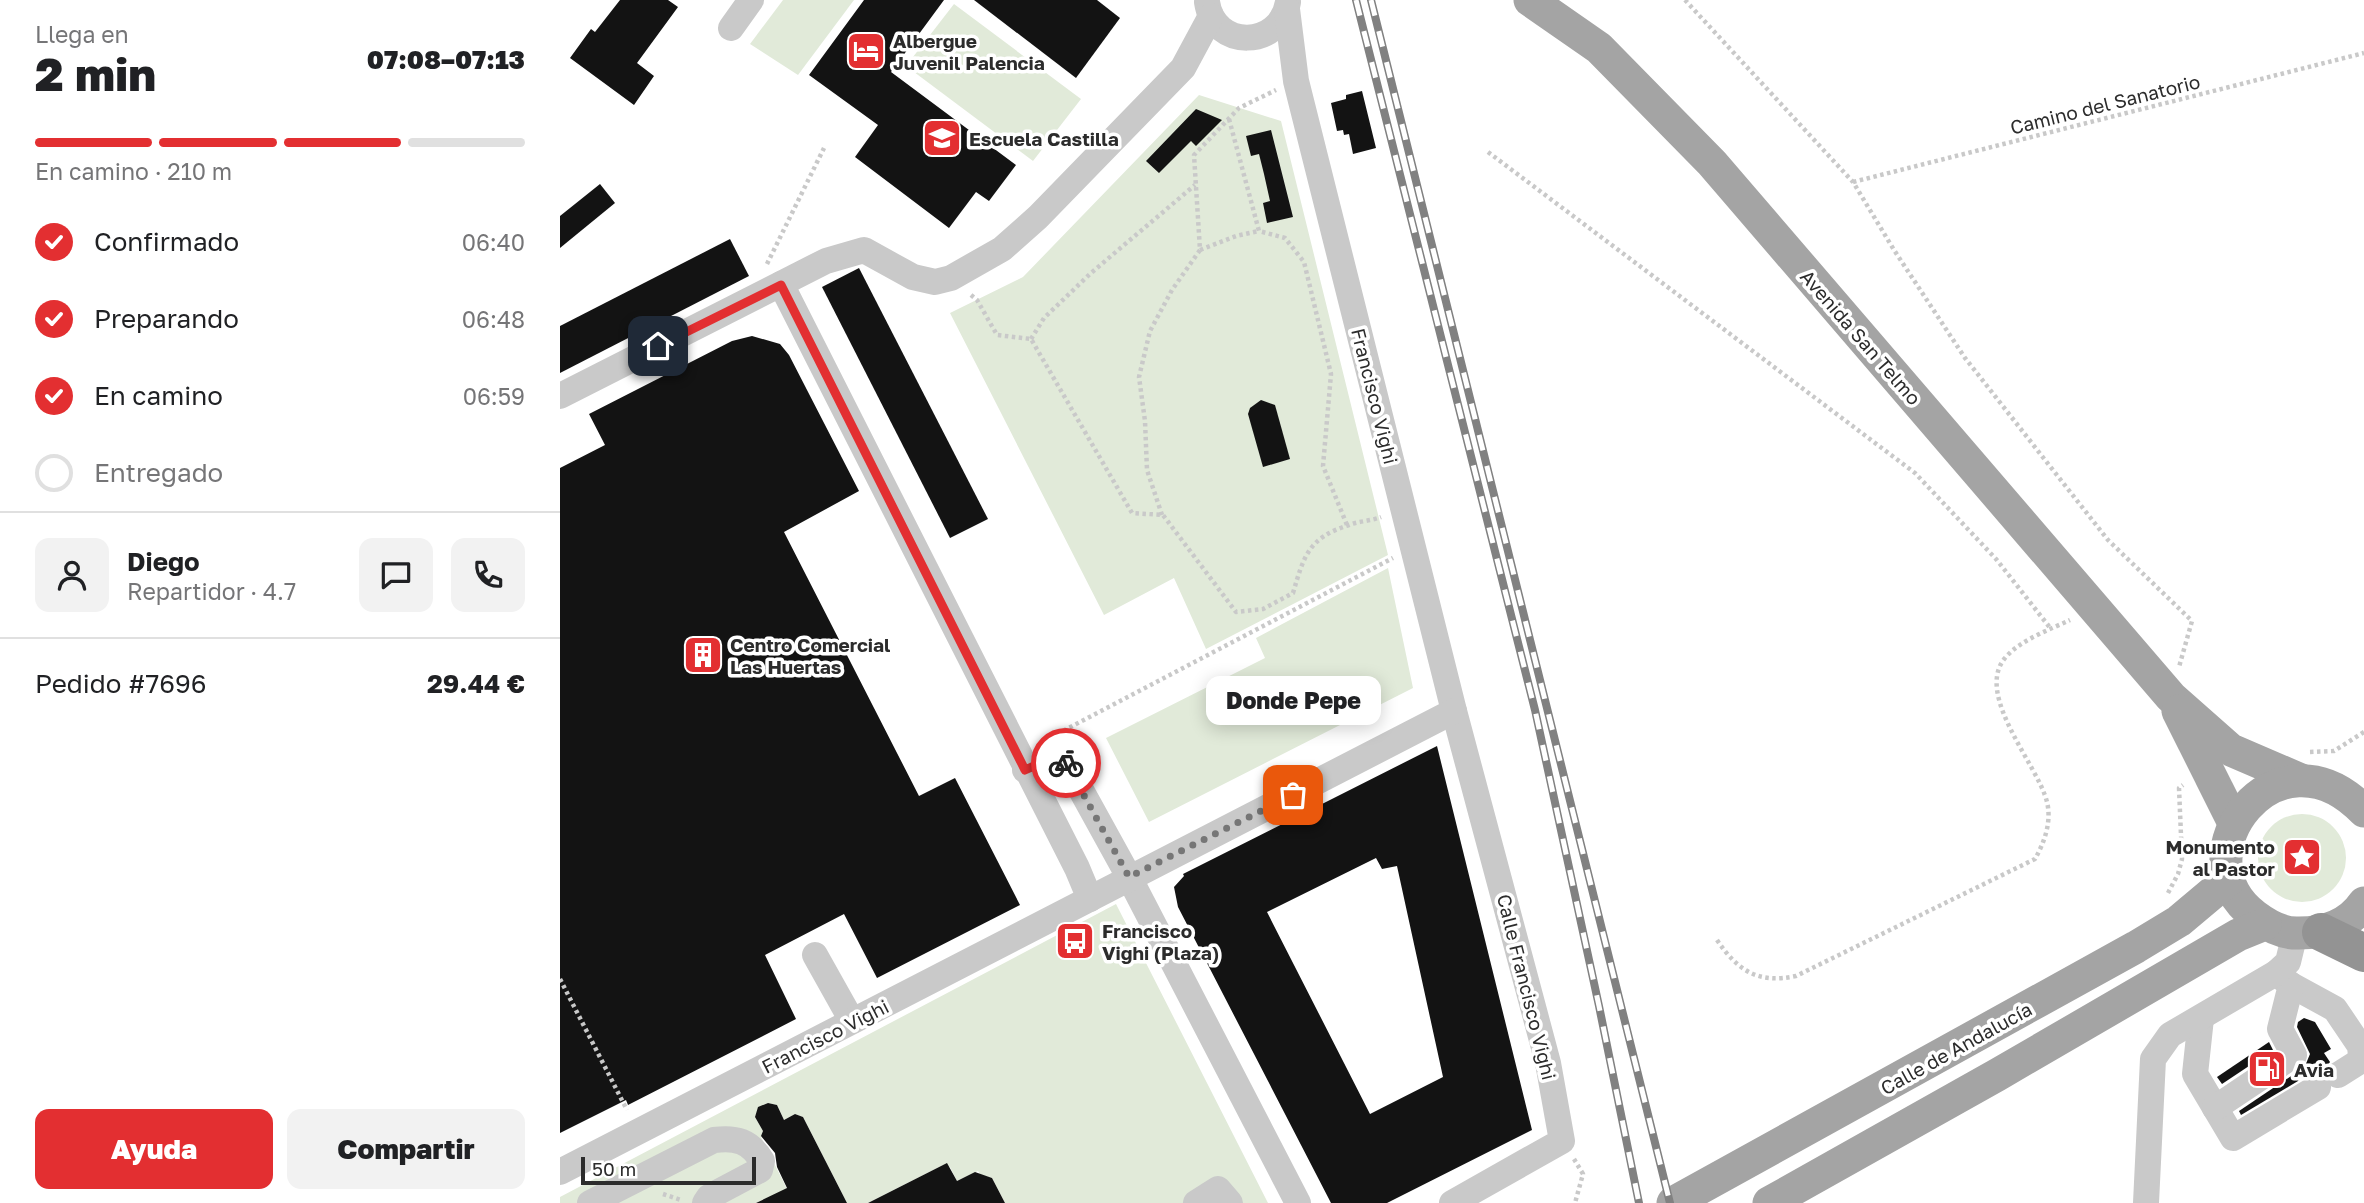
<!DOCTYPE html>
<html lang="es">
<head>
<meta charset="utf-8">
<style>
  body { margin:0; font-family:"Golos Text",sans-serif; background:#f2f2f2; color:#202124; height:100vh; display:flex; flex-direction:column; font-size:26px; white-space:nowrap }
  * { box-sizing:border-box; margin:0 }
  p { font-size:23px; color:#757577 }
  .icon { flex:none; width:38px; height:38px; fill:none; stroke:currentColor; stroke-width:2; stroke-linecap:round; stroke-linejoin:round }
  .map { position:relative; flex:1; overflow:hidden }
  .side { display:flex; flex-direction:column; background:#fff; width:560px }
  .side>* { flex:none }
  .scale { position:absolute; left:21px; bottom:18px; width:175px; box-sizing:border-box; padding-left:7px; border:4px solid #2c2c2c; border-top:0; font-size:19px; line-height:24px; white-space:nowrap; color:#2c2c2c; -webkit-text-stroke:5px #fff; paint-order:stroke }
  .pin { position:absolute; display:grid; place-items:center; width:60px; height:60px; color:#fff; margin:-30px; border-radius:14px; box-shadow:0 4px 10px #0006 }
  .courier { position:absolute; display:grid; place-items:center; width:70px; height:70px; margin:-35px; border:5px solid #e32f31; border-radius:50%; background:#fff; color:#222; box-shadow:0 2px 9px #0007 }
  .bubble { position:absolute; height:49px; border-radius:14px; background:#fff; box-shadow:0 4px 18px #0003; font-size:23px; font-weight:800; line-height:49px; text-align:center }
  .headline em { font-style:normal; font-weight:800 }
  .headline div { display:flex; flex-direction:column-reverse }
  .headline { display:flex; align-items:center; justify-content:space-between; height:119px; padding:0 35px }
  h1 { font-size:46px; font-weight:800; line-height:52px }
  .bar { display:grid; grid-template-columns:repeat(4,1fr); gap:10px 7px; align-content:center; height:84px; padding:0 35px }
  .bar i { height:9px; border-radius:5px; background:#e0e0e0 }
  .bar .selected { background:#e32f31 }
  .bar p { grid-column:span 4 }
  .line { display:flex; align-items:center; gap:18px; padding:0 35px; border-top:2px solid #e0e0e0 }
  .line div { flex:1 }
  .round { display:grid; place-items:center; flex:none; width:74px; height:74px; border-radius:14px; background:#f2f2f2 }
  ol { padding:0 35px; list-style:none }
  li { display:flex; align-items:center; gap:21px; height:77px }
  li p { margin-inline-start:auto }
  li .icon { padding:7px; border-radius:50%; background:#e32f31; color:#fff; stroke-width:4 }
  li:last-child { color:#757577 }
  li i { width:38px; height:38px; border:4px solid #e0e0e0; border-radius:50% }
  .cta { display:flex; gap:14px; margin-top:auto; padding:14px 35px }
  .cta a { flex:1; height:80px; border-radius:14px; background:#e32f31; color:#fff; font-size:28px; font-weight:800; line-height:80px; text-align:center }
  .cta a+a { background:#f2f2f2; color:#202124 }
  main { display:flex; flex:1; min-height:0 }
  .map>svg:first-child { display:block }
  .green { fill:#e1ead9 }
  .building { fill:#131313; fill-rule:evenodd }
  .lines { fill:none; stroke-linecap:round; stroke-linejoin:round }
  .path { stroke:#c9c9c9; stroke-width:4.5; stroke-dasharray:3.5 3.5; stroke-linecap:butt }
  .minor { stroke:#c9c9c9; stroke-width:26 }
  .major { stroke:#a4a4a4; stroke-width:33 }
  .highway { stroke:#939393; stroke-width:38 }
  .rail-casing { stroke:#818181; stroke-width:8 }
  .rail { stroke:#fff; stroke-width:5; stroke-dasharray:16; stroke-linecap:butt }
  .done { stroke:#767676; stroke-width:7; stroke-dasharray:0 12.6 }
  .route { stroke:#e32f31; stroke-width:9 }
  .labels { text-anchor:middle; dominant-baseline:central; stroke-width:7; stroke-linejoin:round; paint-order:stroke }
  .poi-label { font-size:19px; font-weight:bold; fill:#2c2c2c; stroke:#fff; text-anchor:start }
  .street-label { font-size:19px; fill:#2c2c2c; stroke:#fff }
</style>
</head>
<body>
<main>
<section class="side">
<div class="headline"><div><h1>2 min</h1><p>Llega en</p></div><em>07:08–07:13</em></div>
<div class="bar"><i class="selected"></i><i class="selected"></i><i class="selected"></i><i></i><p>En camino · 210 m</p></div>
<ol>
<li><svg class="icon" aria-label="check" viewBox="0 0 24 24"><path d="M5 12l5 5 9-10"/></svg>Confirmado<p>06:40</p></li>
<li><svg class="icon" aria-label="check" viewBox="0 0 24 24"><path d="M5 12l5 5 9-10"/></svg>Preparando<p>06:48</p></li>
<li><svg class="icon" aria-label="check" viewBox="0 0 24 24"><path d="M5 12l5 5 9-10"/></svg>En camino<p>06:59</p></li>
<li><i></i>Entregado</li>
</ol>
<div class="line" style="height:126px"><a class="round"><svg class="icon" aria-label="person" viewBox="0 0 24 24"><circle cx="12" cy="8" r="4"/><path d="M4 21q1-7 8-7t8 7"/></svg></a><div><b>Diego</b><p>Repartidor · 4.7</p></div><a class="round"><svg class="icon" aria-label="chat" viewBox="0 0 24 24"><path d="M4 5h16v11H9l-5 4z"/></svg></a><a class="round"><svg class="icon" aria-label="phone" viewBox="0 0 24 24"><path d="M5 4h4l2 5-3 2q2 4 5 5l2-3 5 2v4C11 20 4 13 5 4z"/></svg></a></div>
<div class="line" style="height:91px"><div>Pedido #7696</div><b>29.44 €</b></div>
<div class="cta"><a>Ayuda</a><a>Compartir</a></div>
</section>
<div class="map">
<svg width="1804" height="1203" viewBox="0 0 1804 1203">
  <rect width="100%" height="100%" fill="#fff"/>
  <g class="green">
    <polygon points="223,0 294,0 238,75 190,44"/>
    <polygon points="394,4 521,99 473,161 346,66"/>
    <polygon points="639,95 721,121 828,555 646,649 614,578 544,615 390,313 463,277"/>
    <polygon points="828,568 853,688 589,822 546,738 705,658 696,638"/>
    <circle cx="1742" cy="858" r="44"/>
    <polygon points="556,904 708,1203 445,1203 432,1178 425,1176 422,1177 418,1171 397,1181 390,1167 383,1165 308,1203 287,1203 243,1117 235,1114 224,1120 217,1105 208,1103 199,1107 195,1117 203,1131 201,1137 234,1203 209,1197 196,1203 0,1203 0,1197"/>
  </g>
  <g class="building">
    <polygon points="60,0 108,0 118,7 77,63 94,76 74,105 10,58 31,29 35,32"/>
    <polygon points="304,0 384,0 331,72 456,165 429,201 416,192 389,228 295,157 318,125 249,75"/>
    <polygon points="414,0 537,0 560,18 516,78"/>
    <polygon points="802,91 816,148 793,154 789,134 784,135 783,130 777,131 771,103 786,99 786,95"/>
    <polygon points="636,109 662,120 636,146 631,141 599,173 586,161"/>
    <polygon points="711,130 733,217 707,223 703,203 710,201 704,174 699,154 691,156 686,136"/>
    <polygon points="40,184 55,203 0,248 0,216"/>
    <polygon points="170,239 189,276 0,373 0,326"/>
    <polygon points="299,268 428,519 390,538 262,287"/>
    <polygon points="192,336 220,344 229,355 299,491 224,532 359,796 395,778 460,905 317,978 284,914 205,955 236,1019 68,1105 66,1100 0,1133 0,468 45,445 29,414 172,341"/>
    <polygon points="701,400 715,405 730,459 703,467 688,414 690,408"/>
    <path d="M877,746l95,384 -145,73h-56l-153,-296 -4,-20 10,-11 -1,-2zM816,858l6,11 15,-3 46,211 -73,37 -103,-202z"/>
    <polygon points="1744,1018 1755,1022 1771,1049 1764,1053 1770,1062 1763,1072 1750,1074 1745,1066 1750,1054 1737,1027 1738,1022"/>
    <polygon points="1709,1042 1713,1050 1662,1084 1657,1077"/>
    <polygon points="1743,1068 1738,1081 1681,1115 1679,1111"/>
    <polygon points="208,1103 217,1105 224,1120 235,1114 243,1117 287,1203 196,1203 227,1188 217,1167 215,1153 201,1136 203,1131 195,1117 198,1107"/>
    <polygon points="387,1163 397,1181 415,1172 432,1178 445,1203 308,1203"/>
  </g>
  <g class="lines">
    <g class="path">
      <polyline points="1125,0 1293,182 1334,250 1405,358 1548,540 1632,621 1619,667"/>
      <polyline points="669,119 699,231 725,238 744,262 771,374 763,466 787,525"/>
      <polyline points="928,152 1355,473 1436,559 1491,629"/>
      <polyline points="1293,182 1804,53"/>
      <polyline points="640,250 676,236 699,231"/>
      <polyline points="207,264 264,148"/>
      <path d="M411,295l6,5 20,35 34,4 101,174 31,2 73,97 27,-3 30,-16c11,-37 15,-55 56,-68 10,-4 22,-4 32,-8"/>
      <polyline points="471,339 484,318 531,273 635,185"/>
      <polyline points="602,515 587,470 585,421 579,377 590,331 612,290 640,250 634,155 679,108 716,90"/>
      <polyline points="497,734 833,558"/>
      <polyline points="1750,752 1774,751 1804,732"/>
      <polyline points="1608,893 1618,874 1622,859 1619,788 1623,785"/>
      <path d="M1157,940c21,31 41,44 79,36l239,-117c9,-16 17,-37 12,-57 -9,-37 -73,-107 -42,-144 15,-18 44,-28 65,-38"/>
      <polyline points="0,979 67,1110"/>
      <polyline points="1014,1159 1023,1174 1015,1203"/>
      <polyline points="103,1194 121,1200"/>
    </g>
    <g class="minor">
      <path d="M647,2c7,48 73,47 81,0"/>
      <polyline points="727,9 736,81 894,711 988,1063 1002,1141 892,1203"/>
      <polyline points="171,28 191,0"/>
      <polyline points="221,284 517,868 530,899"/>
      <polyline points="0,396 266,261 304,250 353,277 375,282 391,278 442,249 478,217 623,68 651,16"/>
      <polyline points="465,770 490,759 505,761 569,877 738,1203"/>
      <polyline points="255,955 292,1021"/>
      <polyline points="1731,985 1775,1009 1800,1046 1801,1056 1797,1063 1778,1075"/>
      <polyline points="1641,1018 1635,1074 1673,1138 1758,1087"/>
      <polyline points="1655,1108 1734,1055 1720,1029 1731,985 1716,973"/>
      <polyline points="0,1172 894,711"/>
      <path d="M30,1203l124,-63c22,-3 36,1 48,21l-2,9 -51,27 -4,6"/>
      <polyline points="636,1203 658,1189 670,1203"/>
      <polyline points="1586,1203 1593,1059 1610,1035 1716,973 1728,962 1735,933"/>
    </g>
    <g class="major">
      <polyline points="970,0 1039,48 1152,163 1611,697 1671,750 1741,780"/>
      <polyline points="1618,711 1674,823"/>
      <path d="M1804,811c-88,-91 -189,46 -109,105 12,9 27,18 44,17 25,0 50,-8 65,-30"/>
      <polyline points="1113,1203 1576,947 1619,921 1669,879"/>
      <polyline points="1209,1203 1437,1075 1678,935 1705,924"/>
    </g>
    <polyline class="highway" points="1761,932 1804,953"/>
    <g class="rail-casing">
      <g id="rail">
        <polyline points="796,0 975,710 1039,1006 1079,1203"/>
        <polyline points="811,0 1110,1203"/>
      </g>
    </g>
    <use href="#rail" class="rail"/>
  </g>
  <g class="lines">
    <polyline class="done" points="506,763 569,877 733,795"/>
    <polyline class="route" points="98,346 221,285 465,770 490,759 506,763"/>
  </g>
  <defs>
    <g id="hotel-square" transform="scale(2.0125)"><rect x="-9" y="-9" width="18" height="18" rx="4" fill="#e32f31" stroke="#fff"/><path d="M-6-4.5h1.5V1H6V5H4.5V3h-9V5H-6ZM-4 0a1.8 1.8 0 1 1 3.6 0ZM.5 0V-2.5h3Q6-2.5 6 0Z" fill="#fff"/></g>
    <g id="school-square" transform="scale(2.0125)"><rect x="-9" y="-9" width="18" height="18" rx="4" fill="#e32f31" stroke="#fff"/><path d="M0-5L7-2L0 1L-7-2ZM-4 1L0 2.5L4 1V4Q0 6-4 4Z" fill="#fff"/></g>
    <g id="building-square" transform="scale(2.0125)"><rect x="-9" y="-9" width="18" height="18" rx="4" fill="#e32f31" stroke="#fff"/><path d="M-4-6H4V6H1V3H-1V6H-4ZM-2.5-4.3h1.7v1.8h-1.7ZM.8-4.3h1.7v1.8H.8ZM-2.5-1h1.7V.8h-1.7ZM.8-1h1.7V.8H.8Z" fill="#fff"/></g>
    <g id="sight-square" transform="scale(2.0125)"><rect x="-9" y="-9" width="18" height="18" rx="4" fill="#e32f31" stroke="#fff"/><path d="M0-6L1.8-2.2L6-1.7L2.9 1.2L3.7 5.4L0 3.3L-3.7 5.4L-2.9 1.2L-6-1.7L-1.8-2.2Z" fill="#fff"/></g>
    <g id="bus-square" transform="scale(2.0125)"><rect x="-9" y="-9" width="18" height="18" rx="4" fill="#e32f31" stroke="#fff"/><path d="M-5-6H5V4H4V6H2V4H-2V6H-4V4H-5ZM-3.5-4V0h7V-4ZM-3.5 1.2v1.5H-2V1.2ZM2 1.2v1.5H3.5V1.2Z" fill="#fff"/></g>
    <g id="fuel-square" transform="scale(2.0125)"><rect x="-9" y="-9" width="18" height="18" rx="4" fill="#e32f31" stroke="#fff"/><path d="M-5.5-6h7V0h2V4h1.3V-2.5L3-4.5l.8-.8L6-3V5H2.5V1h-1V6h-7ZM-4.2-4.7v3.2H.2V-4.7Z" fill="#fff"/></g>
  </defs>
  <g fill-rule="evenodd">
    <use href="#hotel-square" x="306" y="51"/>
    <use href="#school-square" x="382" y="138"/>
    <use href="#building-square" x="143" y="655"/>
    <use href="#sight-square" x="1742" y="857"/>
    <use href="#bus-square" x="515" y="941"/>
    <use href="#fuel-square" x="1707" y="1069"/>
  </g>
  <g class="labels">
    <g class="poi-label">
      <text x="333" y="40">Albergue<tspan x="333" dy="22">Juvenil Palencia</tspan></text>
      <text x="409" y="138">Escuela Castilla</text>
      <text x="170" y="644">Centro Comercial<tspan x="170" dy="22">Las Huertas</tspan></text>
      <text x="1715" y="846" text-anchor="end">Monumento<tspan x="1715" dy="22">al Pastor</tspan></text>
      <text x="542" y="930">Francisco<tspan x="542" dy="22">Vighi (Plaza)</tspan></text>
      <text x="1734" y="1069">Avia</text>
    </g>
    <g class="street-label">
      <text transform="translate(1545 104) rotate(-14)">Camino del Sanatorio</text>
      <text transform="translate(1301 337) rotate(49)">Avenida San Telmo</text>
      <text transform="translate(815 396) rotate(76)">Francisco Vighi</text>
      <text transform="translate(967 987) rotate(76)">Calle Francisco Vighi</text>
      <text transform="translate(265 1036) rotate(-27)">Francisco Vighi</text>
      <text transform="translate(1396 1048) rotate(-29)">Calle de Andalucía</text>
    </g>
  </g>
</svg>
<div class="scale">50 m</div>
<div class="pin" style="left:733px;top:795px;background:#ea580c"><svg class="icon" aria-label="bag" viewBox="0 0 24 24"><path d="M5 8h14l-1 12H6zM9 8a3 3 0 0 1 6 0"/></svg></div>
<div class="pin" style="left:98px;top:346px;background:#1f2937"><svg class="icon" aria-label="home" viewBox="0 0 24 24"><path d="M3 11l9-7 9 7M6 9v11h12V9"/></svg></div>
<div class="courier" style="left:506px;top:763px"><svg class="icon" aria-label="bike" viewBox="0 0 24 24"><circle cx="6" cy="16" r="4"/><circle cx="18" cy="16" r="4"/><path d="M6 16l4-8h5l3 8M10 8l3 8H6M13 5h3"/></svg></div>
<div class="bubble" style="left:646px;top:676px;width:175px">Donde Pepe</div>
</div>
</main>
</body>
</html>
